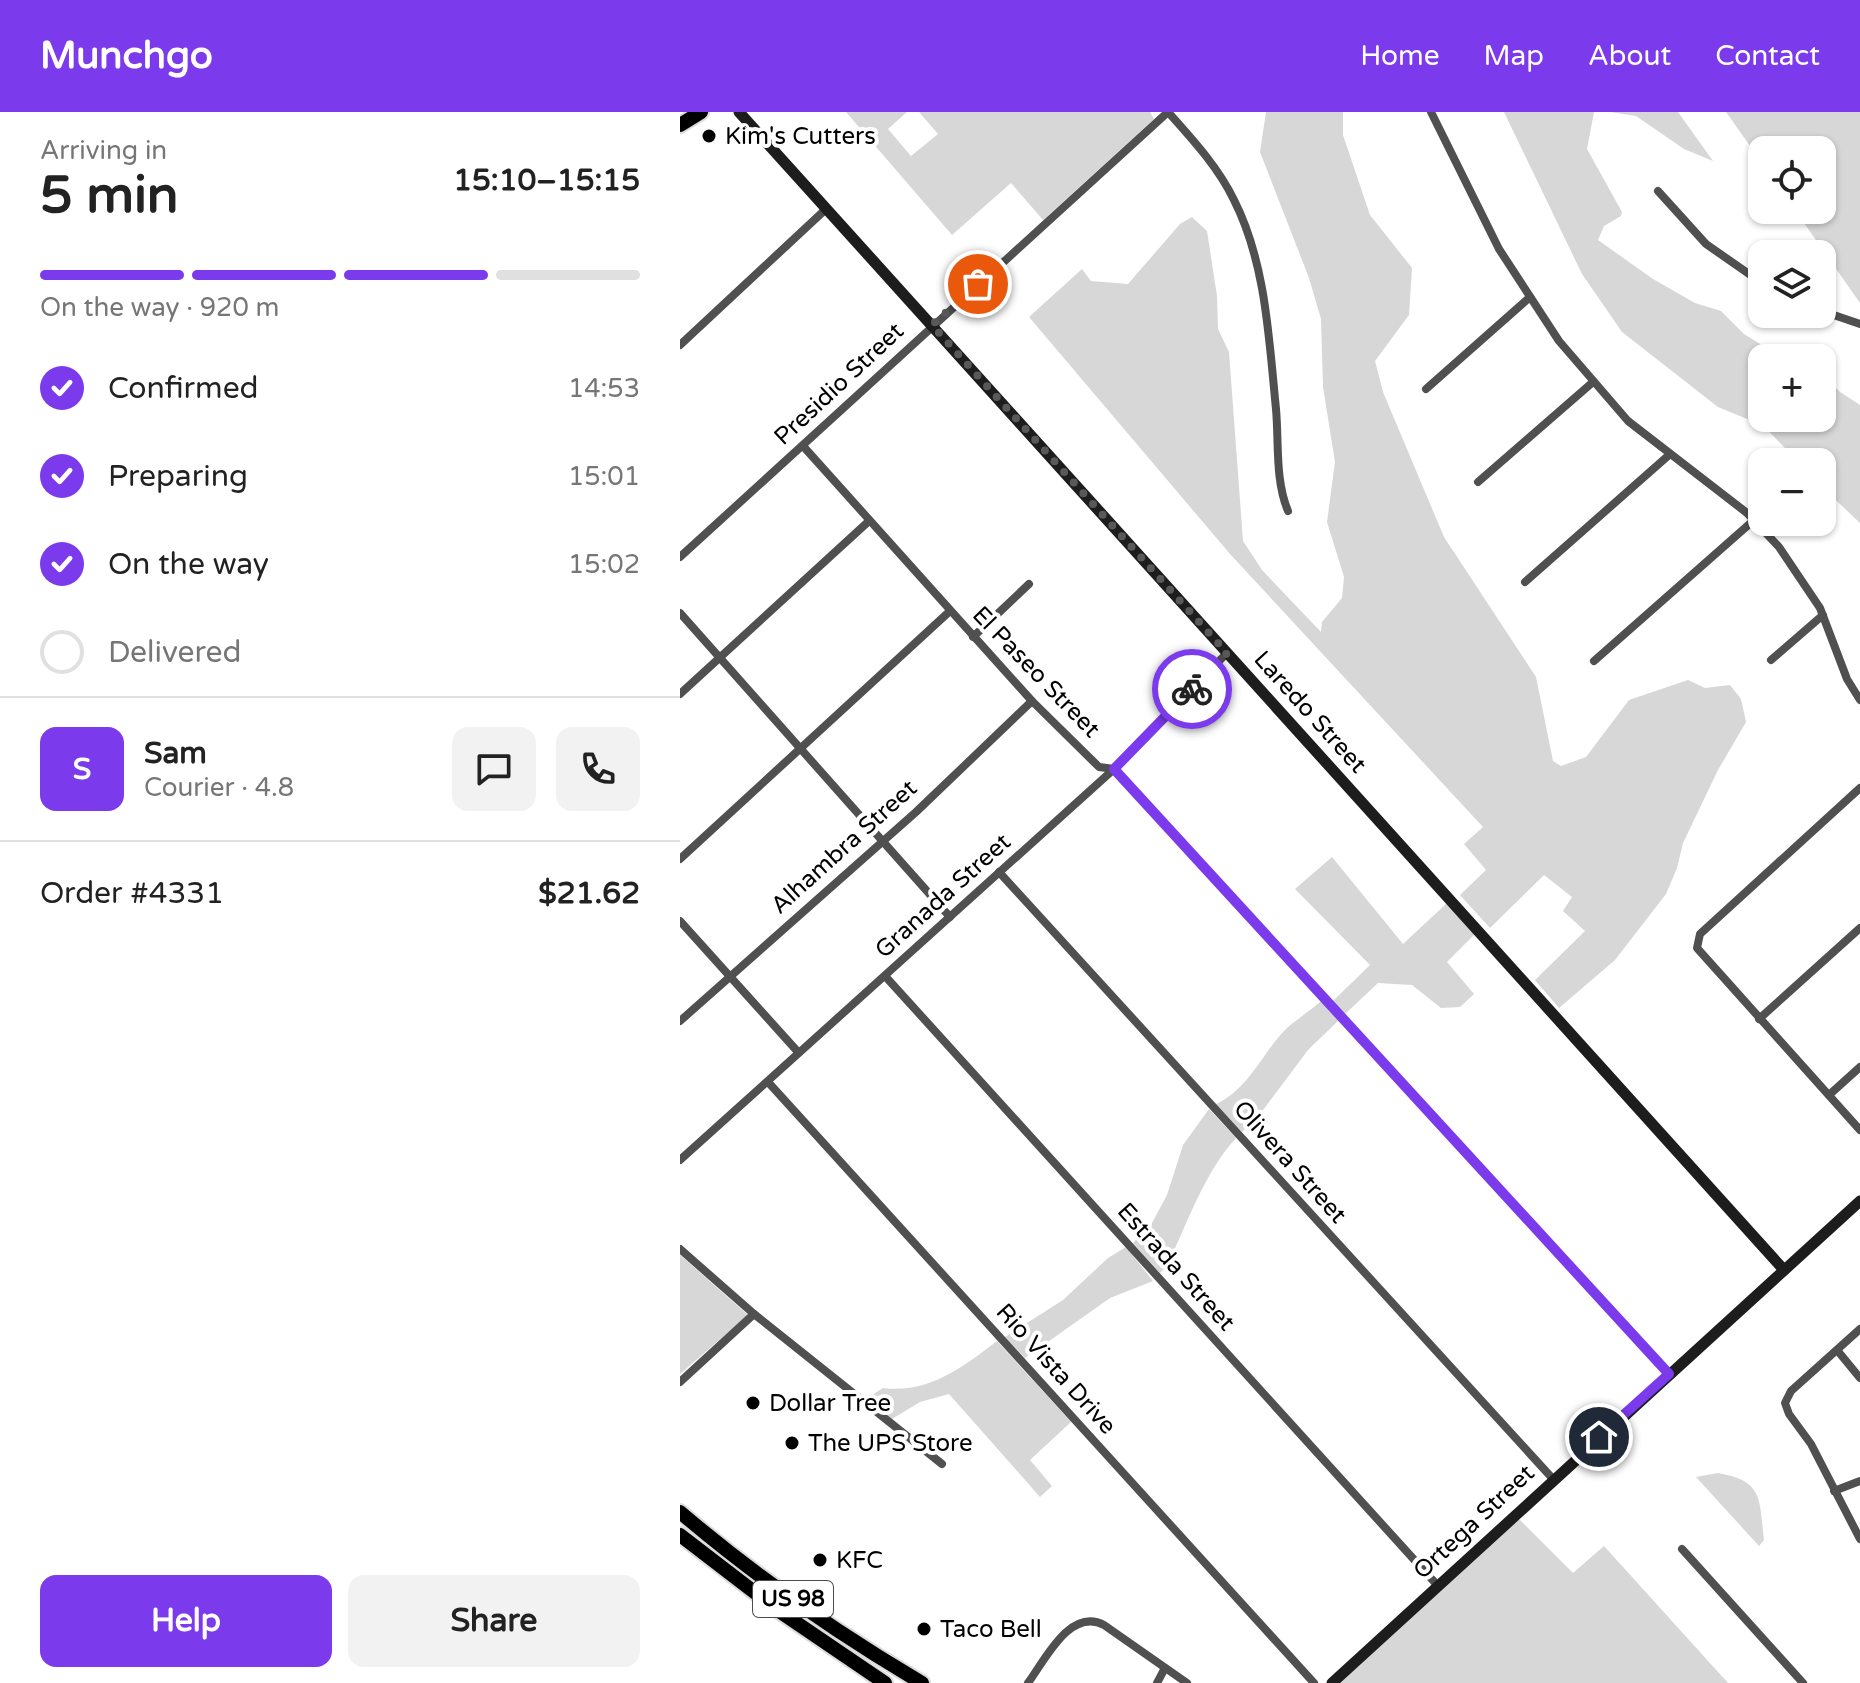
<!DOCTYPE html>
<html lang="en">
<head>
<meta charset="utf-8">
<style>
  body { margin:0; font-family:"Varela Round",sans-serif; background:#f2f2f2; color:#222; height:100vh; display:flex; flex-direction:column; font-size:30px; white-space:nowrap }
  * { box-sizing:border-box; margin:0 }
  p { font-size:26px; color:#767676 }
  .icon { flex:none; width:44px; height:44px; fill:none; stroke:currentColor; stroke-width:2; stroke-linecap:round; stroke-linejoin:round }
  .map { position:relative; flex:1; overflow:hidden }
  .side { display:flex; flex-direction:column; background:#fff; width:680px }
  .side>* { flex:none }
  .tools { position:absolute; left:1068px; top:24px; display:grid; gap:16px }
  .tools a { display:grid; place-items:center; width:88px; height:88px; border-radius:16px; background:#fff; box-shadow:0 2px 6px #0004; font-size:40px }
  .pin { position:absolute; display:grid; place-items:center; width:68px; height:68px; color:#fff; margin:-34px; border:4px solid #fff; border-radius:50%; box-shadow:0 2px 8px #0007 }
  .courier { position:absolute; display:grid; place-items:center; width:80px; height:80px; margin:-40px; border:6px solid #7c3aed; border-radius:50%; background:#fff; color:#222; box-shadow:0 2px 10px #0007 }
  .headline em { font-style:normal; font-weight:800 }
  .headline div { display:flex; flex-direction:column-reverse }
  .headline { display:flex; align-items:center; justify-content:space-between; height:136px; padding:0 40px }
  h1 { font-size:52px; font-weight:800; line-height:60px }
  .bar { display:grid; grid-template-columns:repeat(4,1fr); gap:12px 8px; align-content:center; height:96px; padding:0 40px }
  .bar i { height:10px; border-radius:6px; background:#e0e0e0 }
  .bar .on { background:#7c3aed }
  .bar p { grid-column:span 4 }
  .line { display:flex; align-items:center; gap:20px; padding:0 40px; border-top:2px solid #e0e0e0 }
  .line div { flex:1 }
  .round { display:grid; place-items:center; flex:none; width:84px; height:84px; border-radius:16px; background:#f2f2f2 }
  ol { padding:0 40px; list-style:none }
  li { display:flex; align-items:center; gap:24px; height:88px }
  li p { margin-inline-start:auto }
  li .icon { padding:8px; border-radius:50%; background:#7c3aed; color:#fff; stroke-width:4 }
  li:last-child { color:#767676 }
  li i { width:44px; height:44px; border:4px solid #e0e0e0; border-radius:50% }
  .action { display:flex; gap:16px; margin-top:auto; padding:16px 40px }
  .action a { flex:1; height:92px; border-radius:16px; background:#7c3aed; color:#fff; font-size:32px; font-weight:800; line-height:92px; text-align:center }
  .action a+a { background:#f2f2f2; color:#222 }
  header { display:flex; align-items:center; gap:48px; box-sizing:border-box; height:112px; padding:0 40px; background:#7c3aed; color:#fff }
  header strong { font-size:38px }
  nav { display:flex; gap:44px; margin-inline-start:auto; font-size:28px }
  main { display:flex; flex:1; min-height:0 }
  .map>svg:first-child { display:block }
  .green { fill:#d7d7d7 }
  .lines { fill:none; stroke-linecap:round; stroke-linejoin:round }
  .highway-casing { stroke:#dbdbdb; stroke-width:18 }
  .street { stroke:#505050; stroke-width:8 }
  .secondary { stroke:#1d1d1d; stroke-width:11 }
  .highway { stroke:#000; stroke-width:14 }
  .done { stroke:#595959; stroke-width:8; stroke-dasharray:0 14.4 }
  .route { stroke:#7c3aed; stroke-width:10 }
  .poi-dot { fill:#000; stroke:#fff; stroke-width:3 }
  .labels { text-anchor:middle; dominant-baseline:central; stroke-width:8; stroke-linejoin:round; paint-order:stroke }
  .shield { fill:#fff; stroke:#4c4c4c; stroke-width:2 }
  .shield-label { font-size:22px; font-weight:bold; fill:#000 }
  .poi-label { font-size:24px; fill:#000; stroke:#fff; text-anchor:start }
  .street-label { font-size:24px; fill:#000; stroke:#fff }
</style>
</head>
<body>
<header>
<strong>Munchgo</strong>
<nav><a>Home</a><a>Map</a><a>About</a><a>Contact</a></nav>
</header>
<main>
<section class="side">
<div class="headline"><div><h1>5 min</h1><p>Arriving in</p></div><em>15:10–15:15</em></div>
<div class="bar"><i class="on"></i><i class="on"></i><i class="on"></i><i></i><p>On the way · 920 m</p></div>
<ol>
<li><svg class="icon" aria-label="check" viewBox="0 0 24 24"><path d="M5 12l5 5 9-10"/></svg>Confirmed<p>14:53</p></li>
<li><svg class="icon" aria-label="check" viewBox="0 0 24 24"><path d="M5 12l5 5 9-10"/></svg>Preparing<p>15:01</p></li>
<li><svg class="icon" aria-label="check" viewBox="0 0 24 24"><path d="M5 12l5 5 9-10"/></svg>On the way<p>15:02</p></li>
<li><i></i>Delivered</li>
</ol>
<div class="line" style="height:144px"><b class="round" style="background:#7c3aed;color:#fff">S</b><div><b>Sam</b><p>Courier · 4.8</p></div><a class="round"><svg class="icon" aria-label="chat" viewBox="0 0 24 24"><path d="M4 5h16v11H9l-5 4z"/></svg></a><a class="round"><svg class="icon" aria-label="phone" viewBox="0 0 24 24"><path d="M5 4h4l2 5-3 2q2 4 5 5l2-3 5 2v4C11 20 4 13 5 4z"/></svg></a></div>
<div class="line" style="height:104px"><div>Order #4331</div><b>$21.62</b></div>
<div class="action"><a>Help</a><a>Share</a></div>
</section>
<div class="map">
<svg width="1180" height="1571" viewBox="0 0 1180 1571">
  <rect width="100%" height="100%" fill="#fff"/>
  <g class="green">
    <polygon points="166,0 227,0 208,17 231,44 258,22 239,0 470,0 474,7 363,108 331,71 272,123"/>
    <polygon points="586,0 663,0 663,23 690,103 732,156 729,203 695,249 703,280 764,425 856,565 873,649 881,654 906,645 949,588 1008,568 1025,576 1050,573 1061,587 1066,610 1038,658 1003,731 997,756 986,782 935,848 879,896 855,868 905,819 883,799 892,785 864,763 810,816 780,783 806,758 784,732 803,715 550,442 349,205 402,157 411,169 448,172 500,112 512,105 527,119 537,184 538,217 549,240 563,429 582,458 641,520 642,510 662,486 664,465 647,410 655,350 643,275 641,207 629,166 580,40"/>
    <polygon points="824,0 914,0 907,37 942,100 941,104 924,114 918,128 973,167 1015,191 1041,199 1064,222 1103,246 1082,246 1082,306 1142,306 1142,261 1160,280 1180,293 1180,411 1142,375 1142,350 1118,350 1084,314 1038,295 942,220 902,162"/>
    <polygon points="930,0 998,0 1033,49 1004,37 956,4"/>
    <polygon points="1046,0 1180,0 1180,191 1115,98 1142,98 1142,38 1082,38 1082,51"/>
    <polygon points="652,745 723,832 767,791 795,822 767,850 794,882 780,895 761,896 732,873 698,871 665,902 653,889 690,853 615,777"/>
    <path d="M641,889l18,19 -31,30 -45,60 -21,22 -26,-28c33,-15 46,-51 70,-75 11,-10 24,-18 35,-28z"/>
    <path d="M529,997l27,29c-32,35 -49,86 -69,128l-7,7 -27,-30 19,-20 15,-28 16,-50z"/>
    <polygon points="446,1135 473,1169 430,1186 345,1246 325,1225 383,1188 428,1146"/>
    <polygon points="0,1143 68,1203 0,1262"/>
    <path d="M317,1229l74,81 -41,38 22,26 -12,11 -91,-103 -29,8 -28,17 -26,-20 17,-11c45,6 80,-21 114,-47z"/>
    <path d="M1038,1361c46,8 41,26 46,67l-5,6 -63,-69z"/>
    <polygon points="837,1405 893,1461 924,1434 1048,1571 659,1571"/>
  </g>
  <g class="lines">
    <g class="highway-casing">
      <g id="highway">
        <polyline points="0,13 21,0"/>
        <path d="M0,1400c75,64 157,121 242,171"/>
        <polyline points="0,1423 99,1499 205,1571"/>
      </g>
    </g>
    <g class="street">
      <path d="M488,0c25,28 50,55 66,88 32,63 35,140 42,209 3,34 -1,71 12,102"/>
      <polyline points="751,0 819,137 879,229 948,309 1067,401 1099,435 1140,496 1167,567 1180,588"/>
      <polyline points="978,79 1026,132 1082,171"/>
      <polyline points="1142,199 1180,212"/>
      <polyline points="0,233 146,97"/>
      <polyline points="746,277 850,185"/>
      <polyline points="123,334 352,589 419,655 434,657 989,1262"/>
      <polyline points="798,370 913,270"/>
      <polyline points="0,445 488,0"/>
      <polyline points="845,470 989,343"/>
      <polyline points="0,501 270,805"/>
      <polyline points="293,525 349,472"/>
      <polyline points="1091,548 1143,503"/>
      <polyline points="914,549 1074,408"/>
      <polyline points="0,582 189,409"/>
      <polyline points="1180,676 1020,822 1017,836 1180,1018"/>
      <polyline points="0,747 270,499"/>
      <polyline points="319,760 873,1367"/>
      <polyline points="0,809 118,940"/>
      <polyline points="205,864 758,1474"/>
      <polyline points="1079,907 1180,816"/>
      <polyline points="0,909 236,700 352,589"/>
      <polyline points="88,970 634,1571"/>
      <polyline points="1149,983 1180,955"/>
      <polyline points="0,1048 434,657 547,541"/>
      <polyline points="0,1137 74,1202 262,1352"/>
      <polyline points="1180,1217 1111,1279 1105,1291 1109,1302 1131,1332 1180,1427"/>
      <polyline points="1157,1238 1180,1266"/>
      <polyline points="0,1270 74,1202"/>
      <polyline points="1154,1379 1180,1369"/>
      <polyline points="1002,1437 1123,1571"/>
      <path d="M348,1571c17,-23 42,-76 76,-58l83,58"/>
      <polyline points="477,1571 485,1556"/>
    </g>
    <g class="secondary">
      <polyline points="59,0 1104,1158"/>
      <polyline points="652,1571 1180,1089"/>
    </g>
    <use href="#highway" class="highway"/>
  </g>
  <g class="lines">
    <polyline class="done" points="298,172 252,213 547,541 512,577"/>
    <polyline class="route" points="512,577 434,657 989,1262 919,1325"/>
  </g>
  <g class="poi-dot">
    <circle cx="29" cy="24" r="8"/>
    <circle cx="73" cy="1291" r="8"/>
    <circle cx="112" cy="1331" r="8"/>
    <circle cx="140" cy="1448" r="8"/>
    <circle cx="244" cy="1517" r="8"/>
  </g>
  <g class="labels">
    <rect class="shield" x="73" y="1469" width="80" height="36" rx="6"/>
    <g class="shield-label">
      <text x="113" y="1487">US 98</text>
    </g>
    <g class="poi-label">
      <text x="45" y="24">Kim's Cutters</text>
      <text x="89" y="1291">Dollar Tree</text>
      <text x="128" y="1331">The UPS Store</text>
      <text x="156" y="1448">KFC</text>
      <text x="260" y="1517">Taco Bell</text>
    </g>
    <g class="street-label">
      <text transform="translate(159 272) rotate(-43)">Presidio Street</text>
      <text transform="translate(356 560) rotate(46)">El Paseo Street</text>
      <text transform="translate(630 600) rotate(48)">Laredo Street</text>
      <text transform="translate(164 735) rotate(-42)">Alhambra Street</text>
      <text transform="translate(263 784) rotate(-42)">Granada Street</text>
      <text transform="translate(610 1050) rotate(48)">Olivera Street</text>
      <text transform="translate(496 1155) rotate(48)">Estrada Street</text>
      <text transform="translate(376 1257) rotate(48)">Rio Vista Drive</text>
      <text transform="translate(794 1410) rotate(-43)">Ortega Street</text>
    </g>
  </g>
</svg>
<div class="tools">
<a><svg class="icon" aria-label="locate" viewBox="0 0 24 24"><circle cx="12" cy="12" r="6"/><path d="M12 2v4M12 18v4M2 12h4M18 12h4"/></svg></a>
<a><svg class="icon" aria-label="layers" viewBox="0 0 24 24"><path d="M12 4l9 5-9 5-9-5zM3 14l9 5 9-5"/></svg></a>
<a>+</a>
<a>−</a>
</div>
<div class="pin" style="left:298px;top:172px;background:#ea580c"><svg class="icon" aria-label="bag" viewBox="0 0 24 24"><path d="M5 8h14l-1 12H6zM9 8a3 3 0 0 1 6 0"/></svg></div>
<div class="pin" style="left:919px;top:1325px;background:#1f2937"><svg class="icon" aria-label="home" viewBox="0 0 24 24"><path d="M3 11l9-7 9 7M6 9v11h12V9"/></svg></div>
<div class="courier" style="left:512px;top:577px"><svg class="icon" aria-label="bike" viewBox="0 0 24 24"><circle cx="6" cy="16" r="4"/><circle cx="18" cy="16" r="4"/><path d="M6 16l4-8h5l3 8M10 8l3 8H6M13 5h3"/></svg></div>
</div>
</main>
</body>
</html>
